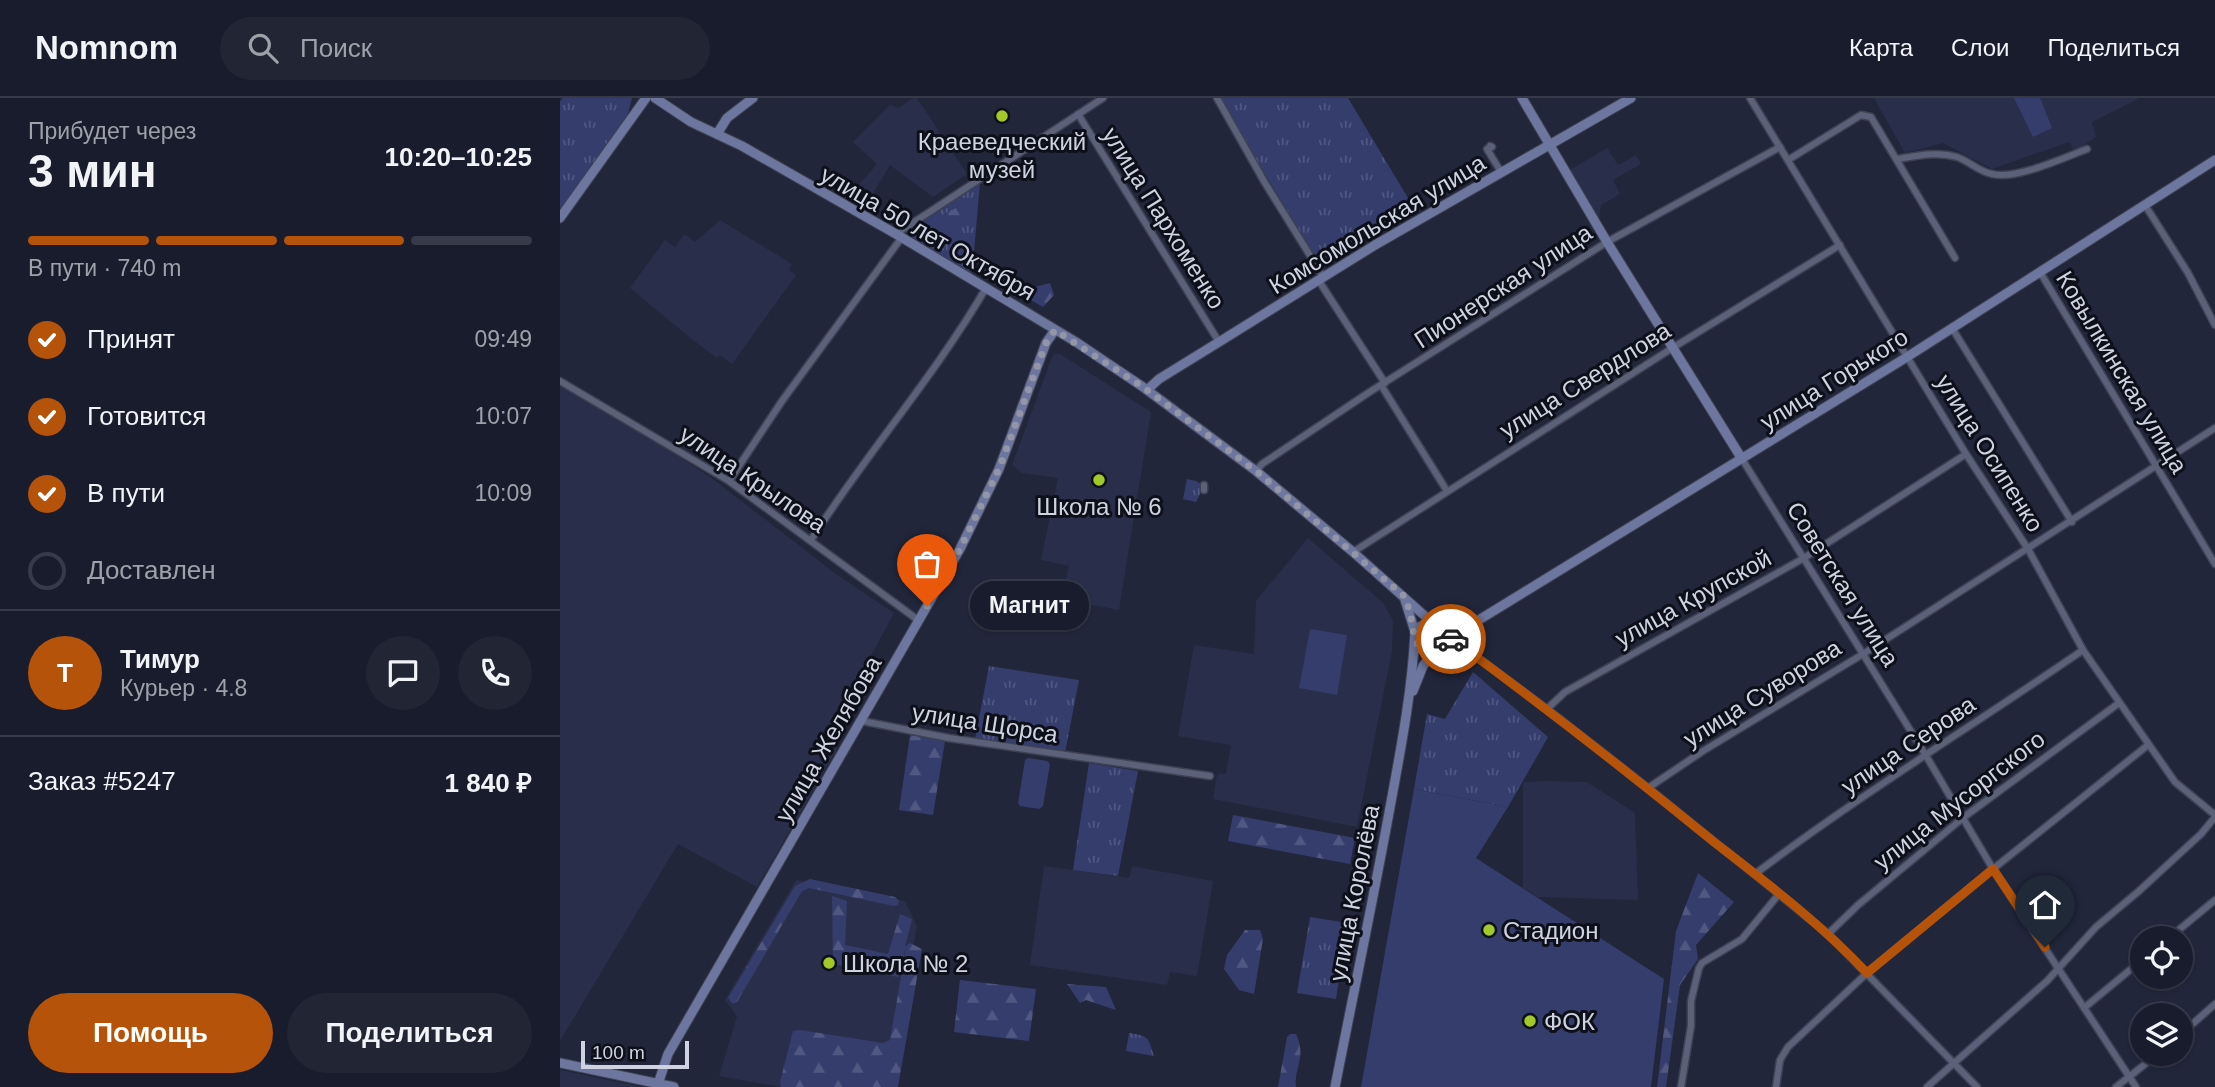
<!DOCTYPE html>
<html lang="ru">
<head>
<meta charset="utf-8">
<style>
  body { margin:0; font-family:Arial,sans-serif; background:#222534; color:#f1f3f6; height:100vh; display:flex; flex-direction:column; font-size:26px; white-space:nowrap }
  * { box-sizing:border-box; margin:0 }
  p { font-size:23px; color:#9fa1a9 }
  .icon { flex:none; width:38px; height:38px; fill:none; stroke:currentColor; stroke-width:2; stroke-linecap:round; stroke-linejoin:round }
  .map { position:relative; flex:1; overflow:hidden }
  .panel { display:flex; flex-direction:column; background:#191c2c; width:560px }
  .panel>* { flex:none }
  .buttons { position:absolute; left:1570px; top:828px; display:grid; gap:14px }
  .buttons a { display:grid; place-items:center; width:63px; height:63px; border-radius:50%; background:#191c2c; box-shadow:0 2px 5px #0004,0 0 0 2px #373a48; font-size:35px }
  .scale { position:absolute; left:21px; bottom:18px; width:108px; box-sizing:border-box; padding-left:7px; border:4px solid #cfd3e1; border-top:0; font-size:19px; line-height:24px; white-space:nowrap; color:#cfd3e1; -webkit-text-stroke:5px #0e1019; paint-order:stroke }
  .pin { position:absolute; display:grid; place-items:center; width:60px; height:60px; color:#fff; margin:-72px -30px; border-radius:50% 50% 50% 0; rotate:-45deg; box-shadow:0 0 7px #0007 }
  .pin .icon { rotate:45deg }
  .courier { position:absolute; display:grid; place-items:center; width:70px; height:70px; margin:-35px; border:5px solid #b45309; border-radius:50%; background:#fff; color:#222; box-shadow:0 2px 9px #0007 }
  .bubble { position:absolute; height:49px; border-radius:24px; background:#191c2c; box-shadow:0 2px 5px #0004,0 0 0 2px #373a48; font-size:23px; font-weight:700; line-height:49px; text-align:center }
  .head em { font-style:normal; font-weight:700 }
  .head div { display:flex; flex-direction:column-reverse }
  .head { display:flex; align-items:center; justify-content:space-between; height:119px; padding:0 28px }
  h1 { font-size:46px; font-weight:700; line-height:52px }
  .bar { display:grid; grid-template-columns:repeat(4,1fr); gap:10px 7px; align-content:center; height:84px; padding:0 28px }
  .bar i { height:9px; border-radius:5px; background:#373a48 }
  .bar .current { background:#b45309 }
  .bar p { grid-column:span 4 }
  .line { display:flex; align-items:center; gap:18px; padding:0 28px; border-top:2px solid #373a48 }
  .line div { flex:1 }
  .round { display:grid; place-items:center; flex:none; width:74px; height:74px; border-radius:37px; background:#222534 }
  ol { padding:0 28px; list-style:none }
  li { display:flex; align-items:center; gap:21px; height:77px }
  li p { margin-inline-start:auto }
  li .icon { padding:7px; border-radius:50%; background:#b45309; color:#fff; stroke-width:4 }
  li:last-child { color:#9fa1a9 }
  li i { width:38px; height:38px; border:4px solid #373a48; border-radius:50% }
  .action { display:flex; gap:14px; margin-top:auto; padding:14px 28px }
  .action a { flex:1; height:80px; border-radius:42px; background:#b45309; color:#fff; font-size:28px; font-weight:700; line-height:80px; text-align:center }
  .action a+a { background:#222534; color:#f1f3f6 }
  header { display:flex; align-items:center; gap:42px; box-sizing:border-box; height:98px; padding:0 35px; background:#191c2c; border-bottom:2px solid #373a48 }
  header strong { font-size:33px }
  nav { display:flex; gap:38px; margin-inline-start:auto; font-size:24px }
  .search { width:490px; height:63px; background:#222534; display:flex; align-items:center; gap:18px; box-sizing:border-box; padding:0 24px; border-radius:38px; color:#9fa1a9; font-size:26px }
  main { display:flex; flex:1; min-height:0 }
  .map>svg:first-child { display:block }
  .built { fill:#292f4a }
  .grass { fill:url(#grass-tufts) }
  .forest { fill:url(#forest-firs) }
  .pitch { fill:#343d6c }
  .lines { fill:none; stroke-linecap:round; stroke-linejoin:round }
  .street-casing { stroke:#3e4253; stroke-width:9 }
  .secondary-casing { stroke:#3e4253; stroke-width:11 }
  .street { stroke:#5b6178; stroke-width:6 }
  .secondary { stroke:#6d769e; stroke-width:9 }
  .done { stroke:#9296a7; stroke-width:7; stroke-dasharray:0 12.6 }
  .route { stroke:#b45309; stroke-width:9 }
  .poi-dot { fill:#a1c92a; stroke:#0e1019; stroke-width:2.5 }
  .labels { text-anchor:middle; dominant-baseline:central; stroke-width:6; stroke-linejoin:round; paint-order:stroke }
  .poi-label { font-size:24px; fill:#cfd3e1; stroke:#0e1019; text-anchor:start }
  .street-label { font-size:24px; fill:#cfd3e1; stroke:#0e1019 }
</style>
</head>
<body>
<header>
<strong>Nomnom</strong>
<div class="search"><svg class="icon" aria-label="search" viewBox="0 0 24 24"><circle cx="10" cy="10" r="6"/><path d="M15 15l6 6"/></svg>Поиск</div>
<nav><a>Карта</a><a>Слои</a><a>Поделиться</a></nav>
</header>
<main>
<section class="panel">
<div class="head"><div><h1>3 мин</h1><p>Прибудет через</p></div><em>10:20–10:25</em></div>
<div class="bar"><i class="current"></i><i class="current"></i><i class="current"></i><i></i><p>В пути · 740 m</p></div>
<ol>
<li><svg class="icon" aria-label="check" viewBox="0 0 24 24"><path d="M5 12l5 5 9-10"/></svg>Принят<p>09:49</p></li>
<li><svg class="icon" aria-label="check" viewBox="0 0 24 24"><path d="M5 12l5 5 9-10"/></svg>Готовится<p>10:07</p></li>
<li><svg class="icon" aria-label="check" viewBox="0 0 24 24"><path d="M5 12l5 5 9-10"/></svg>В пути<p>10:09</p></li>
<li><i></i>Доставлен</li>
</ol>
<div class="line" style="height:126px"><b class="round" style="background:#b45309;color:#fff">Т</b><div><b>Тимур</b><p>Курьер · 4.8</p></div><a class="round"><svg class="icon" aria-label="chat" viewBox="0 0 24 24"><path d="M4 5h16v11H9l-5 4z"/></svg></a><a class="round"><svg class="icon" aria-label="phone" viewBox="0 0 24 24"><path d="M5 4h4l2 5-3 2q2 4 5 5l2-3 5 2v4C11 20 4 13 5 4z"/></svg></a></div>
<div class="line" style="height:91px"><div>Заказ #5247</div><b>1 840 ₽</b></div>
<div class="action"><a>Помощь</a><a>Поделиться</a></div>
</section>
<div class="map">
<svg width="1655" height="989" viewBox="0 0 1655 989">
  <defs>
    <pattern id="grass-tufts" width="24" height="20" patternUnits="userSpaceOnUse" patternTransform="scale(1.75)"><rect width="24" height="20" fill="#343d6c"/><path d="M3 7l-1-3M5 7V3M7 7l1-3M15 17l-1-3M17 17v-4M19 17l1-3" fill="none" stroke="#505881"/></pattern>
    <pattern id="forest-firs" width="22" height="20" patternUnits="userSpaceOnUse" patternTransform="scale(1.75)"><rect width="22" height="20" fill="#343d6c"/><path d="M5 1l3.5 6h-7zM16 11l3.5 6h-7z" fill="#505881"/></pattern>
  </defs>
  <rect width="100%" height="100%" fill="#21263b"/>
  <g class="built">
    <polygon points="353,0 357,0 407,76 373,99 330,67 312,97 299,87 317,66 293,44 330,7 339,10"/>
    <polygon points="1314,0 1577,0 1578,1 1532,24 1536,39 1514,53 1509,44 1432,71 1383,45 1345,55"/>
    <polygon points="1047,50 1058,67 1076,57 1081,66 1053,82 1060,96 1041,107 1039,120 1010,72"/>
    <polygon points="160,122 232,166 229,172 236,177 172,266 160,257 157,260 134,243 70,190 105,142 115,149 124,136 135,144"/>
    <polygon points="495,256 500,256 591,314 559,512 501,501 509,468 481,462 498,380 462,375 452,367 492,259"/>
    <polygon points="0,288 78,332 153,381 276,476 334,515 276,622 279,625 269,643 277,647 277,651 197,789 118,746 0,943"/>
    <polygon points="748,440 823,505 833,522 832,553 797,729 653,701 657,676 666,676 671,647 618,638 634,547 694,556 696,503"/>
    <polygon points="985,683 1027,684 1075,715 1078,802 978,799 963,790 963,686 964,684"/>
    <polygon points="484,768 569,780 572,768 653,783 637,878 610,874 607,887 470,867"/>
    <polygon points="236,782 345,803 357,828 328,989 221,989 159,978 177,918 165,902"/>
    <polygon points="0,972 76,988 79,989 0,989"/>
  </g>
  <g class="grass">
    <polygon points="3,0 72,0 68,16 0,113 0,3"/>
    <polygon points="659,0 788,0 854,110 760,167"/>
    <polygon points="420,85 412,176 352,140 350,136 358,127"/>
    <polygon points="627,381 636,383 644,388 636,404 623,401"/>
    <polygon points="429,568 519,582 505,655 415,641"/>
    <polygon points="913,574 988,639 948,709 854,691 867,616 885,621"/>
    <polygon points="529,665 578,673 558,778 513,772"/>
    <polygon points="750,819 788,825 776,901 737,895"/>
    <path d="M569,935c20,3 19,4 25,23l-28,-5z"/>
  </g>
  <g class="forest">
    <polygon points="396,110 409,113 393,133 379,124 382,117"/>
    <polygon points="423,161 467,191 490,185 494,197 483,209 419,173"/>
    <polygon points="350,637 385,643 373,717 339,712"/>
    <polygon points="673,717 795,740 790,766 668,743"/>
    <polygon points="1138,775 1174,804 1136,847 1138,861 1120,887 1106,989 1097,989 1116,833"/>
    <polygon points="250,781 335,799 339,803 338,807 334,808 249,790 242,793 177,904 173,906 168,900 235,788"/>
    <polygon points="272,798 287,803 285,847 328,856 340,816 352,821 345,849 350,845 362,851 338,989 221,989 220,984 233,933 240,932 323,945 330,942 346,850 338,879 273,866"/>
    <polygon points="685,832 700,832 703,841 694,896 679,892 664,871 667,857"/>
    <polygon points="400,882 476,891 469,943 394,934"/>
    <polygon points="507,886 546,889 556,912 526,902 520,905"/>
    <path d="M730,936h6c11,23 -2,33 0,53h-18l9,-50z"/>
  </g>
  <g class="pitch">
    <polygon points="1454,0 1480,0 1492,30 1473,39"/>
    <polygon points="750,531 787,537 777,597 739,590"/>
    <polygon points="468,660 487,663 490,666 483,708 479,711 460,708 458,705 465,662"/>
    <polygon points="854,691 948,709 916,760 1104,881 1091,989 801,989"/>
  </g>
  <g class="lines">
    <g class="street-casing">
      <g id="street">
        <polyline points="657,0 705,85 764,180"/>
        <polyline points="1190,0 1406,356 1468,451 1523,552 1615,684 1655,717"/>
        <polyline points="518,16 659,244"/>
        <polyline points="930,48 932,49 927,51 941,74"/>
        <path d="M1337,61c20,-3 40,-8 60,-2 12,4 22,15 35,17 24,6 71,-16 95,-25"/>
        <polyline points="1228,62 1301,17 1311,19 1395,160"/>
        <polyline points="1585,107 1628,175 1655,227"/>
        <polyline points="336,136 543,0"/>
        <polyline points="1480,174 1655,466"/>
        <polyline points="759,183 825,285"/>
        <polyline points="1392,230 1512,424"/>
        <polyline points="0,283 169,383 358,522"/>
        <polyline points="821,287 887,393"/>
        <polyline points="1182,361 1365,656 1433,771 1576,989"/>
        <polyline points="696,373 702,366 808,295 1047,144 1220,49"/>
        <polyline points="169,383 222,303 342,139"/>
        <polyline points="644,387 644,392"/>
        <path d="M251,442c55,-86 123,-163 175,-252"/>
        <polyline points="793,454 1114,249 1280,147"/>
        <polyline points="893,539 907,552 987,611 1088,690 1268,836 1417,989"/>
        <polyline points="987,611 1005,594 1244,460 1406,356"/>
        <polyline points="302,623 389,640 650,678"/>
        <polyline points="1088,690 1143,653 1303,556 1655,330"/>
        <path d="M1195,776c106,-80 219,-149 328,-224"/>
        <polyline points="1268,836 1298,807 1404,719 1559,605"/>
        <polyline points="1609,840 1655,802"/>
        <polyline points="1524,910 1582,862"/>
        <polyline points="1620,937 1655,906"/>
        <polyline points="1121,989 1131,928 1131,903 1139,870 1142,865 1182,841 1219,796"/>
        <polyline points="1216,989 1220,962 1228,949 1307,875 1433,771 1588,647"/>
        <polyline points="1367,989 1487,883 1536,829 1579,793 1641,736 1655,719"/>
        <polyline points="1556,989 1598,956"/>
      </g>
    </g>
    <g class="secondary-casing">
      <g id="secondary">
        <polyline points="95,0 131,24 182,48 336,136 516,244 583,289 696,373 793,454 875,527"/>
        <polyline points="962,0 1047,144 1182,361"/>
        <polyline points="157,36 167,20 193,0"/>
        <polyline points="0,120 86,0"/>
        <polyline points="587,292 599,281 659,244 815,147 1071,0"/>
        <polyline points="845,502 855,534"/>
        <polyline points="878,550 909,528 1347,259 1655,62"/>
        <polyline points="853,593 863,568 875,552"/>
        <polyline points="0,965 114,989"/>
        <polyline points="98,986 108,956 400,451 439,371 486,245 495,232"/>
        <path d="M775,989c18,-91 37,-182 54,-274 11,-60 23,-120 26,-181 11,-16 31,-6 26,13l-9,6 -12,-2 -5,-9"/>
      </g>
    </g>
    <use href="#street" class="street"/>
    <use href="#secondary" class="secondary"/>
  </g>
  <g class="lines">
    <path class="done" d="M367,508l33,-57 39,-80 47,-126 9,-13 88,57 113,84 147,124c17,29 1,77 48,44"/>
    <path class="route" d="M891,541l2,-2 14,13c84,62 166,126 247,192 53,41 107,82 153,131l126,-104 52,78"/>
  </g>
  <g class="poi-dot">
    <circle cx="442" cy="18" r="7"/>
    <circle cx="539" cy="382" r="7"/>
    <circle cx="929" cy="832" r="7"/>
    <circle cx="269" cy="865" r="7"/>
    <circle cx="970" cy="923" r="7"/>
  </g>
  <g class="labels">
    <g class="poi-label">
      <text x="442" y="43" text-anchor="middle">Краеведческий<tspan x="442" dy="28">музей</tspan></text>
      <text x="539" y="408" text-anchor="middle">Школа № 6</text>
      <text x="943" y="832">Стадион</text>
      <text x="283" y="865">Школа № 2</text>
      <text x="984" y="923">ФОК</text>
    </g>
    <g class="street-label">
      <text transform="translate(604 120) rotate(58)">улица Пархоменко</text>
      <text transform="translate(817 126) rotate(-31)">Комсомольская улица</text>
      <text transform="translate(368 135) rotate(30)">улица 50 лет Октября</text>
      <text transform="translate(943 188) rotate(-33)">Пионерская улица</text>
      <text transform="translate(1562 274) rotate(59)">Ковылкинская улица</text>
      <text transform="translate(1274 281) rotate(-32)">улица Горького</text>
      <text transform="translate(1025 282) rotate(-32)">улица Свердлова</text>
      <text transform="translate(1430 355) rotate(58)">улица Осипенко</text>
      <text transform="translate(193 381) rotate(34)">улица Крылова</text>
      <text transform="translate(1283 486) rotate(58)">Советская улица</text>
      <text transform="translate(1133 500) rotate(-29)">улица Крупской</text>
      <text transform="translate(1202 595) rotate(-32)">улица Суворова</text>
      <text transform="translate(425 625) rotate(9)">улица Щорса</text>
      <text transform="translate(268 641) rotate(-60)">улица Желябова</text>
      <text transform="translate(1348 647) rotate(-34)">улица Серова</text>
      <text transform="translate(1399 702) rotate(-38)">улица Мусоргского</text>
      <text transform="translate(794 795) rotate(-79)">улица Королёва</text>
    </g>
  </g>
</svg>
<div class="buttons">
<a><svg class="icon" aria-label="locate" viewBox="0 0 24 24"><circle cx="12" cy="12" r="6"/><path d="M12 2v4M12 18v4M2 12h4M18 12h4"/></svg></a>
<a><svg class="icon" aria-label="layers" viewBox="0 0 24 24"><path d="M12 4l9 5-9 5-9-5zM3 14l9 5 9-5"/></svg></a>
</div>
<div class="scale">100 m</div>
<div class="pin" style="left:367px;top:508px;background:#ea580c"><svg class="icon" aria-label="bag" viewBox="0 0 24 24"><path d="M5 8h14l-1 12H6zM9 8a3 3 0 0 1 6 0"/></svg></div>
<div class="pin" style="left:1485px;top:849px;background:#1f2937"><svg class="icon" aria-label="home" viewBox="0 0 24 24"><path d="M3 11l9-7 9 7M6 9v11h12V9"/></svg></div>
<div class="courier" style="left:891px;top:541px"><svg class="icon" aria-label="car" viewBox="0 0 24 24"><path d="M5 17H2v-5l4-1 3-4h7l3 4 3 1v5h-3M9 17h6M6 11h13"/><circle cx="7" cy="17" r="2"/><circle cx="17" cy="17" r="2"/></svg></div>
<div class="bubble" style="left:410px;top:483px;width:119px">Магнит</div>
</div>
</main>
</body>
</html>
